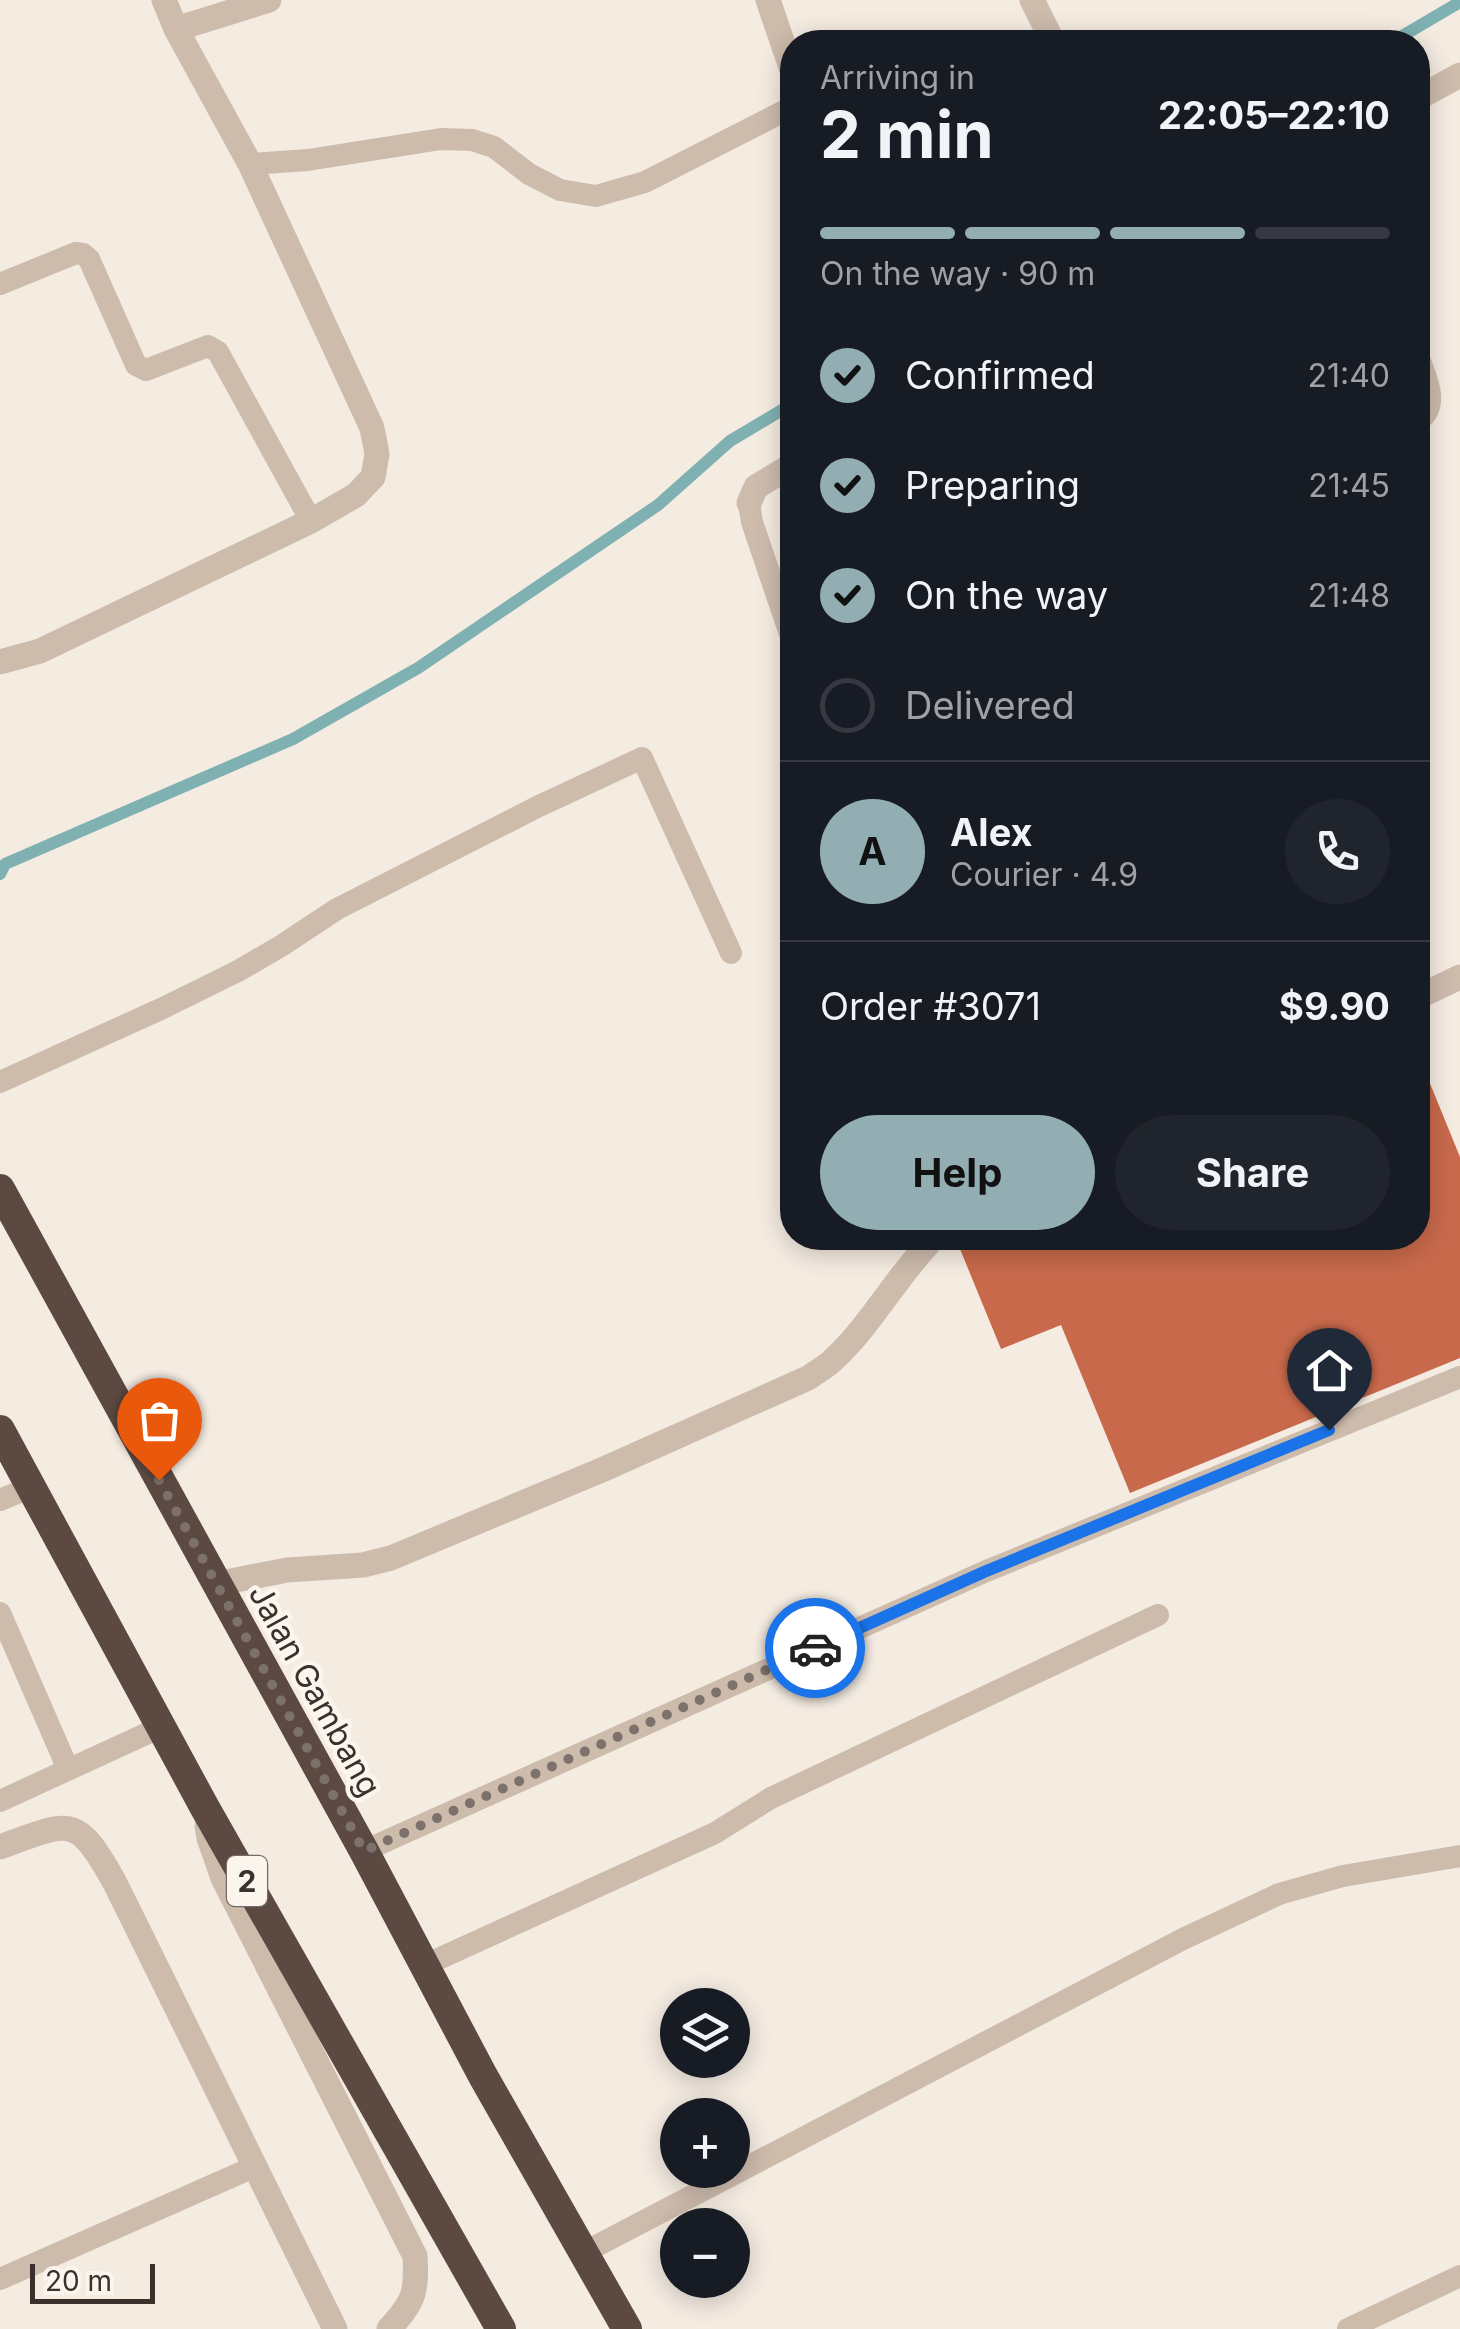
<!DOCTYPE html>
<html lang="en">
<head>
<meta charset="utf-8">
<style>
  body { margin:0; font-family:Inter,sans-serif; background:#20242c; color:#f1f3f6; height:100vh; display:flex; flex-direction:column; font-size:38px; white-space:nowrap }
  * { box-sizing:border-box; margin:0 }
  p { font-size:32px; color:#9ea1a6 }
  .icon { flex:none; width:55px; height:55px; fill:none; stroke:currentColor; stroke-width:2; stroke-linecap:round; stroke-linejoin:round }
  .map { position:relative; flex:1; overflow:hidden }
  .panel { position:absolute; left:780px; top:30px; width:650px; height:1220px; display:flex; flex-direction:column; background:#171b24; border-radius:40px; box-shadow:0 5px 25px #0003 }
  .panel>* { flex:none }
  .fabs { position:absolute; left:660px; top:1988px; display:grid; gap:20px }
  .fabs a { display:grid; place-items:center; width:90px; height:90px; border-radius:50%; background:#171b24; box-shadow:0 5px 25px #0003; font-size:50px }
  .scale { position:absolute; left:30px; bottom:25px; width:125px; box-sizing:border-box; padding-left:10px; border:5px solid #3b302b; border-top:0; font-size:28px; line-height:35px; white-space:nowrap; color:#3b302b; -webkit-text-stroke:8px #fbf5ee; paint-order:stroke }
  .pin { position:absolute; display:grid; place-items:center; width:85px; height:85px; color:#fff; margin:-102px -42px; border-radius:50% 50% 50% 0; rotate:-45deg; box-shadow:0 0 10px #0007 }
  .pin .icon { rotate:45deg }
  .courier { position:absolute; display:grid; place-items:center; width:100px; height:100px; margin:-50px; border:8px solid #1a73e8; border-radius:50%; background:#fff; color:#222; box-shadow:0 2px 12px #0007 }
  .overview em { font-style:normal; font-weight:700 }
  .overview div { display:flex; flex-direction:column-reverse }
  .overview { display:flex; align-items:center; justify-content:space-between; height:170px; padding:0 40px }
  h1 { font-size:65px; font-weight:700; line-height:75px }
  .bar { display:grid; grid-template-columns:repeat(4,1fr); gap:15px 10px; align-content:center; height:120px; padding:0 40px }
  .bar i { height:12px; border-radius:8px; background:#363941 }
  .bar .on { background:#92aeb2 }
  .bar p { grid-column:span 4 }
  .line { display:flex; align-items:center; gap:25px; padding:0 40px; border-top:2px solid #363941 }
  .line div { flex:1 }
  .round { display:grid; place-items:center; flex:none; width:105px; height:105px; border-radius:52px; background:#20242c }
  ol { padding:0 40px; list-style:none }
  li { display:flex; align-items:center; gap:30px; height:110px }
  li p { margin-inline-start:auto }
  li .icon { padding:10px; border-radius:50%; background:#92aeb2; color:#111; stroke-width:4 }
  li:last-child { color:#9ea1a6 }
  li i { width:55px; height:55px; border:5px solid #363941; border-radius:50% }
  .action { display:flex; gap:20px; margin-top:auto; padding:20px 40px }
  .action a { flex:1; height:115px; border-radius:60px; background:#92aeb2; color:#111; font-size:40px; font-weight:700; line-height:115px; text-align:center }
  .action a+a { background:#20242c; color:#f1f3f6 }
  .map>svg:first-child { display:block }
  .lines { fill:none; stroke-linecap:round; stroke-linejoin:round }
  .stream { stroke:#7fb0b2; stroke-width:12 }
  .building { fill:#c8694b }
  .lane { stroke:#cdbbac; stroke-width:22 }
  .street { stroke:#cdbbac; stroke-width:25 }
  .highway { stroke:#5c4a42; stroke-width:30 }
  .done { stroke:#7c716b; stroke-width:10; stroke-dasharray:0 18 }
  .route { stroke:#1a73e8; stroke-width:12 }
  .labels { text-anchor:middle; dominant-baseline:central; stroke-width:9; stroke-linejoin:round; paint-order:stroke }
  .shield { fill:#fbf5ee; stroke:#756b66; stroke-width:2.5 }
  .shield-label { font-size:30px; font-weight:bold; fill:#3b302b }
  .street-label { font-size:32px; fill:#3b302b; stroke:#fbf5ee }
</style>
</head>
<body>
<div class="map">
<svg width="1460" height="2329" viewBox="0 0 1460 2329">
  <rect width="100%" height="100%" fill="#f4ebe1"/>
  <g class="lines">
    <g class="stream">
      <polyline points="1392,42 1460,2"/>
      <polyline points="0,874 5,864 293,739 418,668 658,505 730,441 792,404"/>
    </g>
  </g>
  <polygon class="building" points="1418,1054 1460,1157 1460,1358 1130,1493 1061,1325 1001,1349 960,1249 987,1238 1418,1238"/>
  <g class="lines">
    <g class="lane">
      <polyline points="250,164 308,160 441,139 472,140 494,147 529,174 560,190 596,196 645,182 792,107"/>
      <polyline points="0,284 76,253 83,254 89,259 136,365 146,370 208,346 218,352 311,521"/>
      <path d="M1418,356c8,22 23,49 0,65"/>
      <polyline points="749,503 752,522 792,640"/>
      <polyline points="0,1082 163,1008 238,971 281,946 337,909 537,807 642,758 731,953"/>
      <polyline points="0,1500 31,1487"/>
      <polyline points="0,1613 68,1769"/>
      <polyline points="0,1801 161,1727"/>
      <polyline points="364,1851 984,1572 1460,1377"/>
      <polyline points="425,1965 715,1833 771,1798 1158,1615"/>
      <polyline points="583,2253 1183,1939 1279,1894 1343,1876 1460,1856"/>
      <polyline points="0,2279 256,2166"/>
      <polyline points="1348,2329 1460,2276"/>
    </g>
    <g class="street">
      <polyline points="768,0 792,70"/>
      <polyline points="1032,0 1053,42"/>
      <polyline points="176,29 269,0"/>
      <polyline points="1418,98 1460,75"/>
      <polyline points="749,503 756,487 792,465"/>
      <polyline points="0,662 40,651 311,521 356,495 373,477 377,454 372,428 250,164 176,29 164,0"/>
      <polyline points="1418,997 1460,977"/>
      <path d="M216,1584l71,-14 76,-5 28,-7 213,-89 204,-91c8,-6 18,-11 25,-18 39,-36 64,-85 101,-122"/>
      <path d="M207,1826l2,12 14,40 192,378c2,37 -1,46 -26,73"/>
      <path d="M0,1847c71,-26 76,-34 115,36l220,446"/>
    </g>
    <g class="highway">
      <polyline points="0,1189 364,1851 483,2076 627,2329"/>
      <polyline points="0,1430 205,1808 501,2329"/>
    </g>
  </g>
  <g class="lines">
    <polyline class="done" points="159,1480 364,1851 815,1648"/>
    <polyline class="route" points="815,1648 984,1572 1329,1430"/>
  </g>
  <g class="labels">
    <rect class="shield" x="227" y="1856" width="40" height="50" rx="8"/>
    <g class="shield-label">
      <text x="247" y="1881">2</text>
    </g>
    <g class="street-label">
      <text transform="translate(315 1690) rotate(61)">Jalan Gambang</text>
    </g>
  </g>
</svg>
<div class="fabs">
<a><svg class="icon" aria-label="layers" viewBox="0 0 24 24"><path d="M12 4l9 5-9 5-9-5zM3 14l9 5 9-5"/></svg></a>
<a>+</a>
<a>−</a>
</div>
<div class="scale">20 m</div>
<div class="pin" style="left:159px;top:1480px;background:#ea580c"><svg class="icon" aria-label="bag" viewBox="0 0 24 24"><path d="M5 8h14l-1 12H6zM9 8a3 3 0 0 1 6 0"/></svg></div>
<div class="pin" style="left:1329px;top:1430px;background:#1f2937"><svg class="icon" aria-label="home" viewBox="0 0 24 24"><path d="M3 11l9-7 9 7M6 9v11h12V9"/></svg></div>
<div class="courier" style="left:815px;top:1648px"><svg class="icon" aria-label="car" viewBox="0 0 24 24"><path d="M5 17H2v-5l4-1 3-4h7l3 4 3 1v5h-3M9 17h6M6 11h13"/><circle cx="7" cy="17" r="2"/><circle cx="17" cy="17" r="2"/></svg></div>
<section class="panel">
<div class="overview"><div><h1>2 min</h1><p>Arriving in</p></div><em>22:05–22:10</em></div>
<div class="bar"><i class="on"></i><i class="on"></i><i class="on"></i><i></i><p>On the way · 90 m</p></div>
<ol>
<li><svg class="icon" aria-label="check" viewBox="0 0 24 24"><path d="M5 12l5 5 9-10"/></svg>Confirmed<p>21:40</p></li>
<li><svg class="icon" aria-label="check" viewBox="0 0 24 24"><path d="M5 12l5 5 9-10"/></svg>Preparing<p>21:45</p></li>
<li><svg class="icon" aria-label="check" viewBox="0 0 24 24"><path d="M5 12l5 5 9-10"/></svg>On the way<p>21:48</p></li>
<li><i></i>Delivered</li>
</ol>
<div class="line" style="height:180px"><b class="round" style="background:#92aeb2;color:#111">A</b><div><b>Alex</b><p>Courier · 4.9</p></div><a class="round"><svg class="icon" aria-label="phone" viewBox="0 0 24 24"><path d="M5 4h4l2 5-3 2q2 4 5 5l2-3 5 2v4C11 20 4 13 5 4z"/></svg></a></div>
<div class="line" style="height:130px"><div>Order #3071</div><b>$9.90</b></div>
<div class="action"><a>Help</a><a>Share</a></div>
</section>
</div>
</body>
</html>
